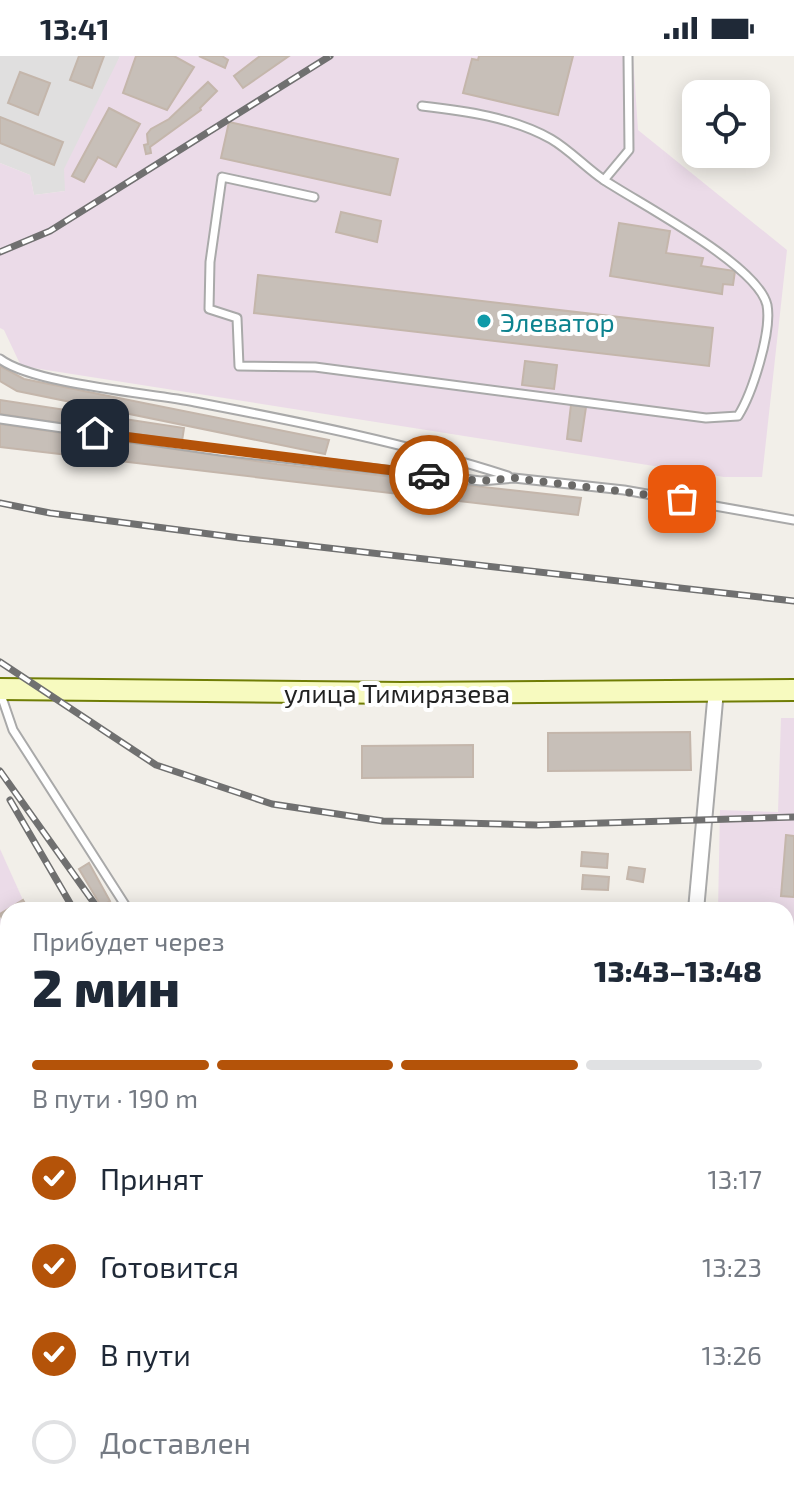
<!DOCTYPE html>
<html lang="ru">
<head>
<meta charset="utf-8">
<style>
  body { margin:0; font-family:"Exo 2",sans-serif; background:#f6f6f7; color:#1f2937; height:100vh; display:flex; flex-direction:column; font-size:30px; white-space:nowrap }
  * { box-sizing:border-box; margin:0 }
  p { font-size:26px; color:#747a83 }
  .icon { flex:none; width:44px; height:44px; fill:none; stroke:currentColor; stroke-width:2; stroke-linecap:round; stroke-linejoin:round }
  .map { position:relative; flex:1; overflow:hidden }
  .side { position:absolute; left:0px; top:846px; width:794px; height:600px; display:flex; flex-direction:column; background:#fff; border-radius:24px 24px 0 0; box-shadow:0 4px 20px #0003 }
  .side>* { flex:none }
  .buttons { position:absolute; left:682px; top:24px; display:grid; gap:16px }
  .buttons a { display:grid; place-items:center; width:88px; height:88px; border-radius:16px; background:#fff; box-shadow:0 4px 20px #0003; font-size:40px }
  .pin { position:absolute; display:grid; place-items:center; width:68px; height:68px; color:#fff; margin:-34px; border-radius:16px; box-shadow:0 4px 12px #0006 }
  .courier { position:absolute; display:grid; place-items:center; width:80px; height:80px; margin:-40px; border:6px solid #b45309; border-radius:50%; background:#fff; color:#222; box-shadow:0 2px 10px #0007 }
  .headline em { font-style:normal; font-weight:800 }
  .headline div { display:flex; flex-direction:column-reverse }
  .headline { display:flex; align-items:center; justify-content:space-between; height:136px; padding:0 32px }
  h1 { font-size:52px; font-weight:800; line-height:60px }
  .bar { display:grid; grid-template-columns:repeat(4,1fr); gap:12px 8px; align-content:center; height:96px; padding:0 32px }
  .bar i { height:10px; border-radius:6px; background:#e0e1e3 }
  .bar .active { background:#b45309 }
  .bar p { grid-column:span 4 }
  ol { padding:0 32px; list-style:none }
  li { display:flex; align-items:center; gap:24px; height:88px }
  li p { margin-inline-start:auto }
  li .icon { padding:8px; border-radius:50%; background:#b45309; color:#fff; stroke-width:4 }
  li:last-child { color:#747a83 }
  li i { width:44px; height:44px; border:4px solid #e0e1e3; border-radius:50% }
  .status { display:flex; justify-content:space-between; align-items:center; height:56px; padding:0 40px; background:#fff; direction:ltr }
  .status svg { height:22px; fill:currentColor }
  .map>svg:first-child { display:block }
  .residential { fill:#e0dfdf }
  .industrial { fill:#ebdbe8 }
  .building { fill:#c7bfb8; stroke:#c4b6ab; stroke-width:2 }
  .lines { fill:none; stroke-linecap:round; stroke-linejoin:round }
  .service-casing { stroke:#a9a9a9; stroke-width:11 }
  .minor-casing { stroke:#a9a9a9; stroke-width:18 }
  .secondary-casing { stroke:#707d05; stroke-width:24 }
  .service { stroke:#fff; stroke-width:7 }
  .minor { stroke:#fff; stroke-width:14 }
  .secondary { stroke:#f7fabf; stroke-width:20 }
  .rail-casing { stroke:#707070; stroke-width:7 }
  .rail { stroke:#fff; stroke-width:4; stroke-dasharray:12; stroke-linecap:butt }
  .done { stroke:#6b6a68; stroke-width:8; stroke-dasharray:0 14.4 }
  .route { stroke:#b45309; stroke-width:10 }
  .culture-dot { fill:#0f9aa8; stroke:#fff; stroke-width:3 }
  .labels { text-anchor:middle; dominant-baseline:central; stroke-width:8; stroke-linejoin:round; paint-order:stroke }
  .culture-label { font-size:26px; fill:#0d838f; stroke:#fff; text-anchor:start }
  .street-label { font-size:26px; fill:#222; stroke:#fff }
</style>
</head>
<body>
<div class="status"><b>13:41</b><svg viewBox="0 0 49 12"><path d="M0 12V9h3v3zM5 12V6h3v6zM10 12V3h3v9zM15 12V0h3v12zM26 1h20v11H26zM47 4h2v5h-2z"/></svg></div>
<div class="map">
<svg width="794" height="1446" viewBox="0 0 794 1446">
  <rect width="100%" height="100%" fill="#f2efe9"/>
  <polygon class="residential" points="0,0 120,0 65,135 34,139 30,119 0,107"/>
  <g class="industrial">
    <polygon points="120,0 633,0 638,74 787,194 762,421 724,421 21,310 4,274 0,272 0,107 30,119 34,139 65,135 64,113"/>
    <polygon points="781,662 794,662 794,950 786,949 786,854 718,854 720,754 778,756"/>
    <polygon points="0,793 23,844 0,858"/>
    <polygon points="0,862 8,876 8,1055 0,1064"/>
  </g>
  <g class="building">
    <polygon points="79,0 104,0 92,32 70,24"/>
    <polygon points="174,0 194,11 167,54 123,37 136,0"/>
    <polygon points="199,0 222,0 228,4 225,12"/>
    <polygon points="260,0 289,0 243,32 234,20"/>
    <polygon points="479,0 573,0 558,59 463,37 472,3 478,4"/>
    <polygon points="20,16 50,27 38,59 8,47"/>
    <polygon points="208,26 217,35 200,52 201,54 150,91 151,97 146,98 144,89 148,88 147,78 151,73 169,63"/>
    <polygon points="109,52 140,68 116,111 98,101 84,126 72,120"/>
    <polygon points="0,61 63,86 54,109 0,87"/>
    <polygon points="229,66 398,103 390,139 221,102"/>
    <polygon points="341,156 381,165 377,186 336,176"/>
    <polygon points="619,167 670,175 666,197 703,202 701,210 735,215 733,229 723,228 722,238 610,220"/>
    <polygon points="258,219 713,272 709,310 254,257"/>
    <polygon points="525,305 557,309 554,333 522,329"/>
    <polygon points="0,310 24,323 329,384 325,398 17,335 0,325"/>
    <polygon points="0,344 184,372 182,385 0,358"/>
    <polygon points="571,349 586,351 581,385 567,383"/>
    <polygon points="0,368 277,408 581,442 578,459 0,391"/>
    <polygon points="690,676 691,714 548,715 548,677"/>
    <polygon points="473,689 473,721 362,722 362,690"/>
    <polygon points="786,779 794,780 794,841 781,840"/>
    <polygon points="582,796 608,798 607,812 581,810"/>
    <polygon points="89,807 110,845 101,850 79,813"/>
    <polygon points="629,811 645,813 643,826 627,823"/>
    <polygon points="583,819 609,821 608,834 582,833"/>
    <polygon points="23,844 29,854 8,854 8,868 5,870 0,858"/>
    <polygon points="8,912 8,948 0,936 0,917"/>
    <polygon points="786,921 794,921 792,948 786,947"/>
    <rect x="786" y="1297" width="8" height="37"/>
    <polygon points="2,1371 8,1371 8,1388 1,1387"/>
    <polygon points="502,1438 520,1438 517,1446 501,1446"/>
    <polygon points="569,1438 586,1441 585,1446 567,1446"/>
  </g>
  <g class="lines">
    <g class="service-casing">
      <g id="service">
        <polyline points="604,124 629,94 628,0"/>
        <path d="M314,141l-92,-20 -12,85 -1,47 28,9 2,48 76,1 391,51 32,-2c14,-22 34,-84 29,-111 -9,-40 -127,-101 -163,-125 -18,-12 -34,-30 -53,-41 -39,-22 -86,-28 -129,-33"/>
        <path d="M0,303c33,25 149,34 195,43 105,20 211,41 313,74"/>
        <polyline points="0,363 221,395 481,425 514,422 624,434 794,464"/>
        <polyline points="0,636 13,674 127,852"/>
      </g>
    </g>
    <g class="minor-casing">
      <g id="minor">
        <polyline points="696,854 716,634"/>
        <polyline points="786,1062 794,1063"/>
        <polyline points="201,1446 202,1438"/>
        <polyline points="353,1446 355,1438"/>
        <polyline points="545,1446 547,1438"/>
      </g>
    </g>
    <g class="secondary-casing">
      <polyline id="secondary" points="0,633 402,637 794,634"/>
    </g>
    <use href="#service" class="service"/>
    <use href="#minor" class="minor"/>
    <use href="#secondary" class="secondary"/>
    <g class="rail-casing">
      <g id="rail">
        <polyline points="0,196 50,175 330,0"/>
        <polyline points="0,447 50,457 240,482 794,545"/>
        <polyline points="0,606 156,709 272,748 383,765 538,769 794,761"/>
        <polyline points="0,715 99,854"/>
        <polyline points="10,744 74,854"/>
      </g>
    </g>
    <use href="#rail" class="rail"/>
  </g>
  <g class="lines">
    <polyline class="done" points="429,419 481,425 514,422 682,443"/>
    <polyline class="route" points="95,377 429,419"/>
  </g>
  <circle class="culture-dot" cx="484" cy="265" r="8"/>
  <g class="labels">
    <g class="culture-label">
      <text x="500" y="265">Элеватор</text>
    </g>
    <g class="street-label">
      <text x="397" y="636">улица Тимирязева</text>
    </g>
  </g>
</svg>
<div class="buttons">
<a><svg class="icon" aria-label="locate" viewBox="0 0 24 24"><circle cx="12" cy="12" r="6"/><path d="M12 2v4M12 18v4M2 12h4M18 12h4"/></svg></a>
</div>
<div class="pin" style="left:682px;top:443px;background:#ea580c"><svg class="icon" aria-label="bag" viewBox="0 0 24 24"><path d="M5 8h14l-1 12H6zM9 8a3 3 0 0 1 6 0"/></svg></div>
<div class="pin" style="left:95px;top:377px;background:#1f2937"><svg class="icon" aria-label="home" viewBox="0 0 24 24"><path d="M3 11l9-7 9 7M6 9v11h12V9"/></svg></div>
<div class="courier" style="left:429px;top:419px"><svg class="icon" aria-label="car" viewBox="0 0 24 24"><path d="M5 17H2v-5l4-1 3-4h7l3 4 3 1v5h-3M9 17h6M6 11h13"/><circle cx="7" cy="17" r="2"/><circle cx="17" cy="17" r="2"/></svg></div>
<section class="side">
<div class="headline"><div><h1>2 мин</h1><p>Прибудет через</p></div><em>13:43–13:48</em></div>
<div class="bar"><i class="active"></i><i class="active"></i><i class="active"></i><i></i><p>В пути · 190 m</p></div>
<ol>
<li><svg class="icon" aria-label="check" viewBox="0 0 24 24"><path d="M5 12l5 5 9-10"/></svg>Принят<p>13:17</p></li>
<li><svg class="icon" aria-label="check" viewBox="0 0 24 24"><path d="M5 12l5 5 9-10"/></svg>Готовится<p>13:23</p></li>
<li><svg class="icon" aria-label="check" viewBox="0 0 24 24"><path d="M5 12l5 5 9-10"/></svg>В пути<p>13:26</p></li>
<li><i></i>Доставлен</li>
</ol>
</section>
</div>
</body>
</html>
